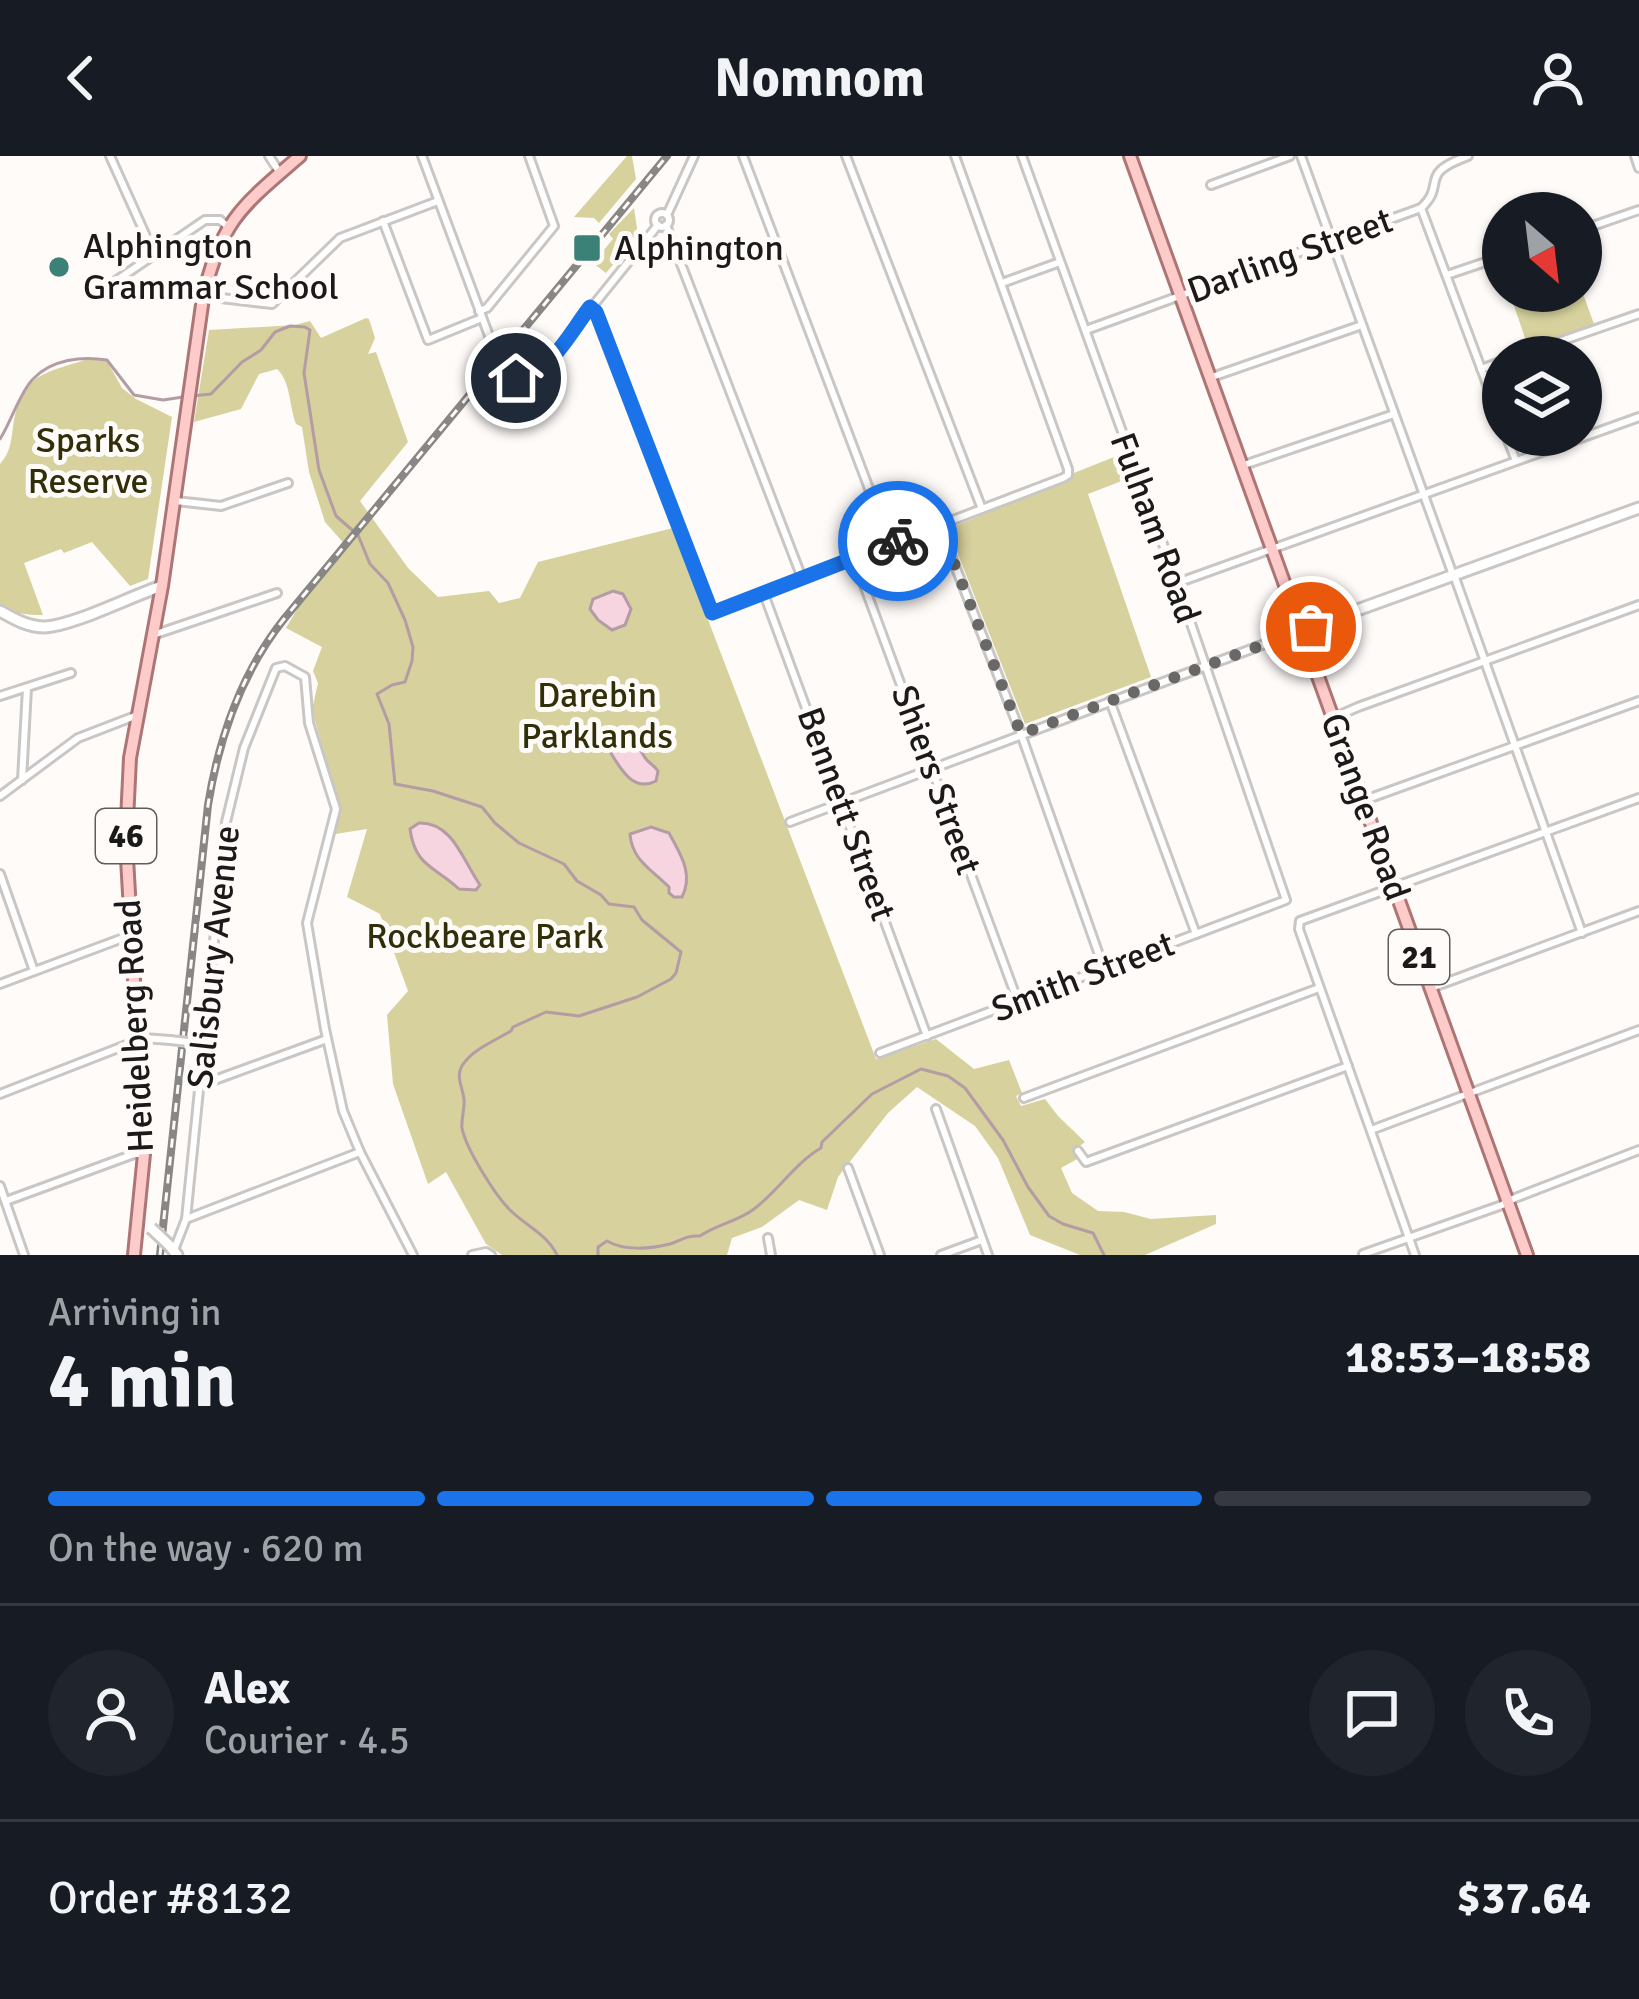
<!DOCTYPE html>
<html lang="en">
<head>
<meta charset="utf-8">
<style>
  body { margin:0; font-family:Signika,sans-serif; background:#20242c; color:#f1f3f6; height:100vh; display:flex; flex-direction:column; font-size:45px; white-space:nowrap }
  * { box-sizing:border-box; margin:0 }
  p { font-size:39px; color:#9ea1a6 }
  .icon { flex:none; width:66px; height:66px; fill:none; stroke:currentColor; stroke-width:2; stroke-linecap:round; stroke-linejoin:round }
  .map { position:relative; height:1099px; overflow:hidden }
  .side { display:flex; flex-direction:column; background:#171b24; flex:1 }
  .side>* { flex:none }
  .needle { width:78px; rotate:152deg }
  .buttons { position:absolute; left:1482px; top:36px; display:grid; gap:24px }
  .buttons a { display:grid; place-items:center; width:120px; height:120px; border-radius:50%; background:#171b24; box-shadow:0 3px 9px #0004; font-size:60px }
  .pin { position:absolute; display:grid; place-items:center; width:102px; height:102px; color:#fff; margin:-51px; border:6px solid #fff; border-radius:50%; box-shadow:0 3px 12px #0007 }
  .courier { position:absolute; display:grid; place-items:center; width:120px; height:120px; margin:-60px; border:9px solid #1a73e8; border-radius:50%; background:#fff; color:#222; box-shadow:0 3px 15px #0007 }
  .headline em { font-style:normal; font-weight:700 }
  .headline div { display:flex; flex-direction:column-reverse }
  .headline { display:flex; align-items:center; justify-content:space-between; height:204px; padding:0 48px }
  h1 { font-size:78px; font-weight:700; line-height:90px }
  .bar { display:grid; grid-template-columns:repeat(4,1fr); gap:18px 12px; align-content:center; height:144px; padding:0 48px }
  .bar i { height:15px; border-radius:9px; background:#363941 }
  .bar .current { background:#1a73e8 }
  .bar p { grid-column:span 4 }
  .line { display:flex; align-items:center; gap:30px; padding:0 48px; border-top:3px solid #363941 }
  .line div { flex:1 }
  .round { display:grid; place-items:center; flex:none; width:126px; height:126px; border-radius:63px; background:#20242c }
  header { display:flex; justify-content:space-between; align-items:center; height:156px; padding:0 48px; background:#171b24; font-size:54px; font-weight:700 }
  .map>svg:first-child { display:block }
  .green { fill:#d6d19d }
  .water { fill:#f6d4e0; stroke:#b49ca4; stroke-width:3 }
  .lines { fill:none; stroke-linecap:round; stroke-linejoin:round }
  .stream { stroke:#b49ca4; stroke-width:3 }
  .street-casing { stroke:#c9c6c4; stroke-width:12 }
  .secondary-casing { stroke:#c9c6c4; stroke-width:15 }
  .primary-casing { stroke:#ad7674; stroke-width:16 }
  .street { stroke:#fff; stroke-width:6 }
  .secondary { stroke:#fff; stroke-width:9 }
  .primary { stroke:#fdcbc9; stroke-width:10 }
  .rail-casing { stroke:#898786; stroke-width:8 }
  .rail { stroke:#fefbf9; stroke-width:3; stroke-dasharray:9; stroke-linecap:butt }
  .street-bridge-casing { stroke:#c9c6c4; stroke-width:12; stroke-linecap:butt }
  .secondary-bridge-casing { stroke:#c9c6c4; stroke-width:15; stroke-linecap:butt }
  .street-bridge { stroke:#fff; stroke-width:6 }
  .secondary-bridge { stroke:#fff; stroke-width:9 }
  .done { stroke:#6a6867; stroke-width:12; stroke-dasharray:0 21.6 }
  .route { stroke:#1a73e8; stroke-width:15 }
  .poi-dot { fill:#3b8178; stroke:#fefbf9; stroke-width:4.5 }
  .labels { text-anchor:middle; dominant-baseline:central; stroke-width:10; stroke-linejoin:round; paint-order:stroke }
  .shield { fill:#fefbf9; stroke:#5f5d5c; stroke-width:3 }
  .shield-label { font-size:33px; font-weight:bold; fill:#1b1919 }
  .poi-label { font-size:36px; fill:#1b1919; stroke:#fefbf9; text-anchor:start }
  .street-label { font-size:36px; fill:#1b1919; stroke:#fefbf9 }
  .park-label { font-size:36px; fill:#322e0a; stroke:#fefbf9 }
</style>
</head>
<body>
<header><svg class="icon" aria-label="back" viewBox="0 0 24 24"><path d="M15 5l-7 7 7 7"/></svg>Nomnom<svg class="icon" aria-label="person" viewBox="0 0 24 24"><circle cx="12" cy="8" r="4"/><path d="M4 21q1-7 8-7t8 7"/></svg></header>
<div class="map">
<svg width="1639" height="1099" viewBox="0 0 1639 1099">
  <rect width="100%" height="100%" fill="#fefbf9"/>
  <g class="green">
    <polygon points="627,0 632,0 636,23 599,67 594,62 574,61"/>
    <polygon points="634,52 638,79 606,117 593,107 613,83 609,78"/>
    <polygon points="1581,132 1594,168 1528,191 1509,135 1581,135"/>
    <path d="M366,162l3,1 6,19 -7,16 8,-2 32,90 -48,59 48,67 30,29 51,-6 10,12 21,-5 18,-36 135,-34 203,531 60,-20 38,30 35,-9 13,33 -6,3 5,10 24,-7 13,17 27,26 -12,9 6,7 -18,10 11,25 26,18 26,1 27,7 65,-4v9l-71,31h-65l-50,-20 -32,-77 -23,-32 -58,-39 -29,26 -50,64 -11,33 -28,-10 -37,27 -30,11 -5,17h-225l-16,-11 -40,-72 -18,12 -35,-100 -6,-69 21,-24 -28,-77 -33,-17 20,-68 -32,5 4,-27 -27,-97 6,-27 -5,-12 9,-24 -36,-19 22,-37 40,-43 -23,-26 -16,-50 -7,-45 -6,-3c-7,-18 -5,-42 -19,-55l-18,5 -18,35 -47,13 15,-92 86,-5 15,-4 11,17z"/>
    <path d="M88,203l19,2 15,27 14,11 36,18 -24,162 -18,7 -38,-44 -28,11 -3,-4 -37,14 19,52c-15,0 -30,-1 -43,-9v-142c10,-11 11,-22 13,-37 8,-53 29,-53 75,-68z"/>
    <polygon points="1124,297 1132,321 1088,338 1151,521 1025,568 948,373 1070,323 1074,317"/>
  </g>
  <g class="water">
    <polygon points="613,435 623,438 631,453 625,469 612,474 598,464 590,453 593,443"/>
    <path d="M619,576c20,0 17,15 27,27 4,5 9,7 12,12l-2,10c-23,12 -36,-13 -47,-31l5,-14z"/>
    <path d="M419,667c34,-1 44,38 61,62l-4,5 -17,-1c-25,-23 -44,-23 -49,-60z"/>
    <path d="M651,671l18,6c11,21 25,40 13,64h-8l-5,-4v-6c-18,-18 -37,-27 -39,-53z"/>
  </g>
  <g class="lines">
    <g class="stream">
      <path d="M192,240l19,-2 31,-32 19,-12 14,-18 15,-6 15,1 5,3 -6,43 15,97 17,46 22,19 12,29 18,19 17,37 8,27 -1,14 -7,21 -13,3 -15,9 12,30 6,60 38,7 49,16 13,16 24,20 45,21 13,17 24,14 8,9 25,3 8,13 39,32 -5,21 -5,6 -34,18 -58,19 -33,-4 -33,15 -2,4c-15,9 -37,18 -47,32 -10,12 -1,24 0,37 1,9 -3,18 -2,28 4,21 33,67 48,82 16,16 37,24 47,45"/>
      <path d="M0,283c11,-17 20,-47 33,-60 19,-20 49,-23 74,-19l27,35 29,5 20,-3"/>
      <path d="M598,1099v-8l9,-6c17,10 43,8 63,3 12,-4 17,-9 30,-8 17,-12 37,-14 54,-27 24,-18 41,-46 67,-61l1,-6 50,-48 49,-25 27,7 17,12 38,52 25,47 21,29 14,8 30,9 11,22"/>
    </g>
    <g class="street-casing">
      <g id="street">
        <polyline points="110,0 154,98"/>
        <polyline points="269,0 280,17"/>
        <path d="M422,0l76,204c12,21 25,19 44,9l116,-144"/>
        <polyline points="743,0 890,388"/>
        <polyline points="846,0 982,353"/>
        <polyline points="1301,0 1453,419"/>
        <polyline points="1635,0 1639,12"/>
        <polyline points="1211,29 1290,0"/>
        <polyline points="1421,52 1503,271"/>
        <circle cx="662" cy="64" r="7"/>
        <polyline points="667,59 694,0"/>
        <polyline points="383,65 428,184 482,162"/>
        <polyline points="666,69 802,422"/>
        <polyline points="1581,74 1639,54"/>
        <polyline points="1447,119 1503,100"/>
        <polyline points="1002,127 1060,106"/>
        <polyline points="101,135 205,64 220,64 227,70"/>
        <polyline points="221,142 272,148 340,82 438,45"/>
        <polyline points="590,151 599,160 712,456 1063,322 1068,319 1068,313 955,0"/>
        <polyline points="479,155 487,152 554,70 529,0"/>
        <path d="M1086,174l335,-122c27,-25 -5,-33 47,-52"/>
        <polyline points="1515,201 1639,158"/>
        <polyline points="1481,213 1503,205"/>
        <polyline points="1212,221 1362,169"/>
        <polyline points="1506,279 1516,305"/>
        <polyline points="1244,309 1394,258"/>
        <polyline points="176,345 221,350 288,327"/>
        <polyline points="939,369 1021,578 1104,813"/>
        <polyline points="854,402 1018,846"/>
        <polyline points="1454,419 1582,777"/>
        <polyline points="1177,427 1639,261"/>
        <polyline points="764,438 927,880"/>
        <polyline points="156,478 277,437"/>
        <polyline points="0,540 71,517"/>
        <polyline points="1110,545 1196,778"/>
        <polyline points="1333,562 1358,551 1639,449"/>
        <polyline points="22,624 27,532"/>
        <polyline points="0,640 78,582 135,560"/>
        <polyline points="1362,645 1639,545"/>
        <polyline points="790,666 1302,474"/>
        <polyline points="0,718 34,815"/>
        <polyline points="0,828 131,779"/>
        <polyline points="1431,832 1639,755"/>
        <polyline points="880,897 1286,744 1177,427 1022,0"/>
        <polyline points="201,929 327,883"/>
        <polyline points="0,938 144,882 170,884"/>
        <polyline points="1024,942 1319,832"/>
        <polyline points="936,953 988,1099"/>
        <polyline points="1371,974 1639,874"/>
        <polyline points="1078,995 1086,1006 1348,910"/>
        <polyline points="848,1012 880,1099"/>
        <polyline points="0,1030 24,1099"/>
        <polyline points="6,1045 134,998 144,998"/>
        <polyline points="186,1063 360,996"/>
        <polyline points="768,1082 771,1099"/>
        <polyline points="174,1094 186,1063 226,666 244,592 276,512 285,510 305,521 309,567 336,653 307,767 325,873 343,955 360,996 413,1099"/>
        <polyline points="1363,1098 1502,1049 1515,1042 1639,994"/>
        <polyline points="472,1099 486,1096 491,1099"/>
        <polyline points="941,1099 982,1084"/>
        <polyline points="1415,1099 1299,773 1300,765 1639,642"/>
      </g>
    </g>
    <g class="secondary-casing">
      <g id="secondary">
        <path d="M0,455c14,8 28,16 45,16 30,-2 86,-31 117,-41"/>
        <polyline points="1302,474 1639,352"/>
        <polyline points="169,1089 177,1099"/>
      </g>
    </g>
    <g class="primary-casing">
      <g id="primary">
        <polyline points="1130,0 1527,1099"/>
        <path d="M134,1099l10,-101 -18,-313 4,-83 32,-172 41,-288c18,-78 39,-92 97,-142"/>
      </g>
    </g>
    <use href="#street" class="street"/>
    <use href="#secondary" class="secondary"/>
    <use href="#primary" class="primary"/>
    <g class="rail-casing">
      <path id="rail" d="M160,1099l48,-450c11,-68 33,-132 76,-186l383,-463"/>
    </g>
    <use href="#rail" class="rail"/>
    <g class="street-bridge-casing">
      <polyline id="street-bridge" points="170,884 197,887"/>
    </g>
    <g class="secondary-bridge-casing">
      <polyline id="secondary-bridge" points="151,1072 169,1089"/>
    </g>
    <use href="#street-bridge" class="street-bridge"/>
    <use href="#secondary-bridge" class="secondary-bridge"/>
  </g>
  <g class="lines">
    <polyline class="done" points="898,385 939,369 1021,578 1311,471"/>
    <path class="route" d="M516,222c33,-2 55,-47 74,-71l6,5 116,301 186,-72"/>
  </g>
  <g class="poi-dot">
    <rect x="572" y="77" width="30" height="30" rx="6"/>
    <circle cx="59" cy="111" r="12"/>
  </g>
  <g class="labels">
    <g class="shield">
      <rect x="96" y="653" width="60" height="54" rx="9"/>
      <rect x="1389" y="774" width="60" height="54" rx="9"/>
    </g>
    <g class="shield-label">
      <text x="126" y="680">46</text>
      <text x="1419" y="801">21</text>
    </g>
    <g class="poi-label">
      <text x="83" y="90">Alphington<tspan x="83" dy="41">Grammar School</tspan></text>
      <text x="614" y="92">Alphington</text>
    </g>
    <g class="street-label">
      <text transform="translate(1290 100) rotate(-20)">Darling Street</text>
      <text transform="translate(1155 372) rotate(70)">Fulham Road</text>
      <text transform="translate(936 624) rotate(70)">Shiers Street</text>
      <text transform="translate(1365 651) rotate(70)">Grange Road</text>
      <text transform="translate(846 658) rotate(70)">Bennett Street</text>
      <text transform="translate(214 801) rotate(-84)">Salisbury Avenue</text>
      <text transform="translate(1083 821) rotate(-21)">Smith Street</text>
      <text transform="translate(135 870) rotate(-93)">Heidelberg Road</text>
    </g>
    <g class="park-label">
      <text x="88" y="284">Sparks<tspan x="88" dy="41">Reserve</tspan></text>
      <text x="597" y="539">Darebin<tspan x="597" dy="41">Parklands</tspan></text>
      <text x="485" y="780">Rockbeare Park</text>
    </g>
  </g>
</svg>
<div class="buttons">
<a><svg class="needle" viewBox="-14 -14 28 28"><path d="M0-13l5 13h-10z" fill="#e53935"/><path d="M0 13l5-13h-10z" fill="#9ea1a6"/></svg></a>
<a><svg class="icon" aria-label="layers" viewBox="0 0 24 24"><path d="M12 4l9 5-9 5-9-5zM3 14l9 5 9-5"/></svg></a>
</div>
<div class="pin" style="left:1311px;top:471px;background:#ea580c"><svg class="icon" aria-label="bag" viewBox="0 0 24 24"><path d="M5 8h14l-1 12H6zM9 8a3 3 0 0 1 6 0"/></svg></div>
<div class="pin" style="left:516px;top:222px;background:#1f2937"><svg class="icon" aria-label="home" viewBox="0 0 24 24"><path d="M3 11l9-7 9 7M6 9v11h12V9"/></svg></div>
<div class="courier" style="left:898px;top:385px"><svg class="icon" aria-label="bike" viewBox="0 0 24 24"><circle cx="6" cy="16" r="4"/><circle cx="18" cy="16" r="4"/><path d="M6 16l4-8h5l3 8M10 8l3 8H6M13 5h3"/></svg></div>
</div>
<section class="side">
<div class="headline"><div><h1>4 min</h1><p>Arriving in</p></div><em>18:53–18:58</em></div>
<div class="bar"><i class="current"></i><i class="current"></i><i class="current"></i><i></i><p>On the way · 620 m</p></div>
<div class="line" style="height:216px"><a class="round"><svg class="icon" aria-label="person" viewBox="0 0 24 24"><circle cx="12" cy="8" r="4"/><path d="M4 21q1-7 8-7t8 7"/></svg></a><div><b>Alex</b><p>Courier · 4.5</p></div><a class="round"><svg class="icon" aria-label="chat" viewBox="0 0 24 24"><path d="M4 5h16v11H9l-5 4z"/></svg></a><a class="round"><svg class="icon" aria-label="phone" viewBox="0 0 24 24"><path d="M5 4h4l2 5-3 2q2 4 5 5l2-3 5 2v4C11 20 4 13 5 4z"/></svg></a></div>
<div class="line" style="height:156px"><div>Order #8132</div><b>$37.64</b></div>
</section>
</body>
</html>
